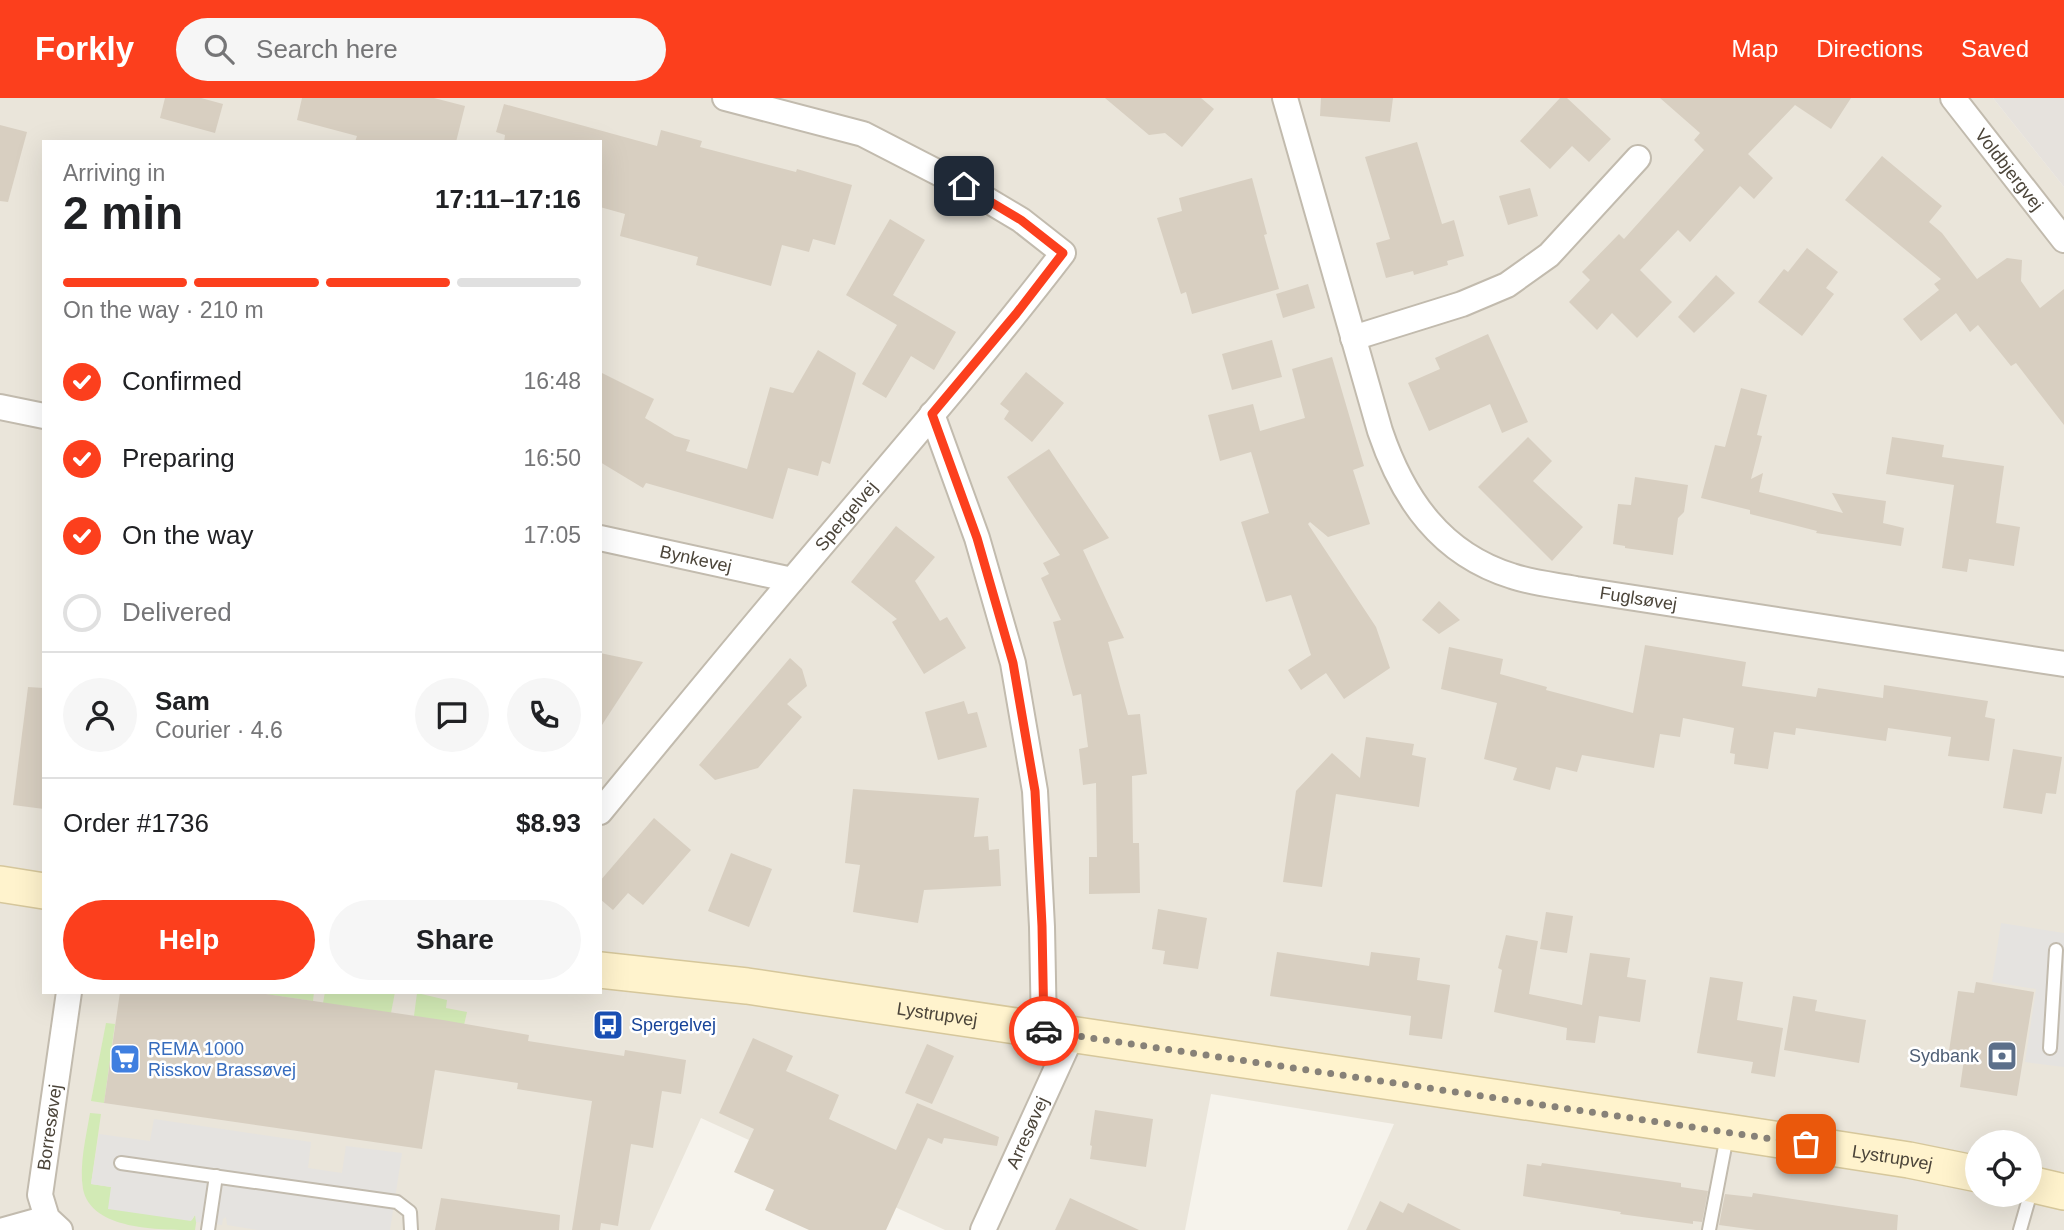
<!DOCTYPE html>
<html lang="en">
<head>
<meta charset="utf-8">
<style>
  body { margin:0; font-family:Helvetica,sans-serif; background:#f6f6f6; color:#202124; height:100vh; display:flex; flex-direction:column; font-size:26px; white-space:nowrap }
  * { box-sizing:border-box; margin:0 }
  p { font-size:23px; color:#757577 }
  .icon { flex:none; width:38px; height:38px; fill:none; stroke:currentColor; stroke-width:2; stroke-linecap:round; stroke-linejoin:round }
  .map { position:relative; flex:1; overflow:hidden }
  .details { position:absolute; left:42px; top:42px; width:560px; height:854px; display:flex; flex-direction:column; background:#fff; border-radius:0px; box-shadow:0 7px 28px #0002 }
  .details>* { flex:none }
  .fabs { position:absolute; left:1965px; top:1032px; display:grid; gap:14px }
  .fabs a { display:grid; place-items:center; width:77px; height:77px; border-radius:50%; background:#fff; box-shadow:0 7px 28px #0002; font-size:35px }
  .pin { position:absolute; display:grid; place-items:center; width:60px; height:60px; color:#fff; margin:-30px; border-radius:14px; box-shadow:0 4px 10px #0006 }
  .courier { position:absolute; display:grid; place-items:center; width:70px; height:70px; margin:-35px; border:5px solid #fc3f1d; border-radius:50%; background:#fff; color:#222; box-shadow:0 2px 9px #0007 }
  .summary em { font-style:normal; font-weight:600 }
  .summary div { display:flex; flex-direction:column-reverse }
  .summary { display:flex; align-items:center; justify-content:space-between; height:119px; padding:0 21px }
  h1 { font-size:46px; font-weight:600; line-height:52px }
  .bar { display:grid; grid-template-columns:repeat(4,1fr); gap:10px 7px; align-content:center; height:84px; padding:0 21px }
  .bar i { height:9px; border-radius:5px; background:#e0e0e0 }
  .bar .current { background:#fc3f1d }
  .bar p { grid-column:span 4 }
  .line { display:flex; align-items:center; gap:18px; padding:0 21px; border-top:2px solid #e0e0e0 }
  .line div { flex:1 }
  .round { display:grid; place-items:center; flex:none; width:74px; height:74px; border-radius:37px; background:#f6f6f6 }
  ol { padding:0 21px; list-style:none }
  li { display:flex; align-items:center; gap:21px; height:77px }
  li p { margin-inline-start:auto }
  li .icon { padding:7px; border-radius:50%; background:#fc3f1d; color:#fff; stroke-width:4 }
  li:last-child { color:#757577 }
  li i { width:38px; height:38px; border:4px solid #e0e0e0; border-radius:50% }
  .button { display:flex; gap:14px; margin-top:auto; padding:14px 21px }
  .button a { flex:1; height:80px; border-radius:42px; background:#fc3f1d; color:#fff; font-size:28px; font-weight:600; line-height:80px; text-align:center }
  .button a+a { background:#f6f6f6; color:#202124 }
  header { display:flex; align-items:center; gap:42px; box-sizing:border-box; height:98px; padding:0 35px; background:#fc3f1d; color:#fff }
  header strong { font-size:33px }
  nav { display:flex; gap:38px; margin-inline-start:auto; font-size:24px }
  .search { width:490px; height:63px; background:#f6f6f6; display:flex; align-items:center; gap:18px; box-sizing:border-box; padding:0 24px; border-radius:38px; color:#757577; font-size:26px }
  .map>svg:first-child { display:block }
  .residential { fill:#eae5da; fill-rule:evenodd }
  .industrial { fill:#e6e2dd }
  .green { fill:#d2eab5 }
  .parking { fill:#e5e3e0 }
  .building { fill:#d8cfc1 }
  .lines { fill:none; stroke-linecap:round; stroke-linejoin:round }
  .lane-casing { stroke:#c2bbae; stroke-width:16 }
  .street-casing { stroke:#c2bbae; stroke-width:28 }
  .secondary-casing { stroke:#d6c79b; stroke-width:38 }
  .lane { stroke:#fff; stroke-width:12 }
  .street { stroke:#fff; stroke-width:24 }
  .secondary { stroke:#fff3cd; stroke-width:35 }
  .done { stroke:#878178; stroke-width:7; stroke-dasharray:0 12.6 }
  .route { stroke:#fc3f1d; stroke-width:9 }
  .labels { text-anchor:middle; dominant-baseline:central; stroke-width:5; stroke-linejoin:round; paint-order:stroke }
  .street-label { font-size:18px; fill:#4b4439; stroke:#fff }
  .transit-label { font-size:18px; fill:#164399; stroke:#fff; text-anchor:start }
  .shop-label { font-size:18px; fill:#366cbe; stroke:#fff; text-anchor:start }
  .service-label { font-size:18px; fill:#4e5e75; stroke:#fff; text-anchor:end }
</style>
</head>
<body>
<header>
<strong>Forkly</strong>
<div class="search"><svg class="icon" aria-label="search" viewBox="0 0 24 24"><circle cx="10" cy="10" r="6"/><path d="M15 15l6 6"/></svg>Search here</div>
<nav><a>Map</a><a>Directions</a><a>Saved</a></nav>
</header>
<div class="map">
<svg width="2064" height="1132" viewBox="0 0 2064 1132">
  <rect width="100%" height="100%" fill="#f6f3ec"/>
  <path class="residential" d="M0,0h1993l71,89v1043h-717l47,-106 -183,-30 -26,136h-240l-244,-112 -51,112h-650zM44,44h556v850h-556zM1978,1045h52v52h-52z"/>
  <polygon class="industrial" points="1993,0 2064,0 2064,89"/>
  <g class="green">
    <polygon points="250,894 314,894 313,903"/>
    <polygon points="325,894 395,894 391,915 323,905"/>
    <polygon points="417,895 447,902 446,910 467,914 464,927 414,918"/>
    <polygon points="106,925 115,926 104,1005 91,1003"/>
    <path d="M90,1015l11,1 -10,70 20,3 81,33 3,-5 2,2 -2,13c-36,0 -104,0 -112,-41 -4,-24 3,-52 7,-76z"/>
  </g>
  <g class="parking">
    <polygon points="2001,825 2064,835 2064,969 2025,964 2036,891 1992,884"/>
    <polygon points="154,1021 311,1044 308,1070 342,1075 346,1048 402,1055 390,1132 257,1132 227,1127 226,1119 223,1121 222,1127 196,1124 195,1117 191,1123 108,1111 111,1089 91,1086 99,1036 150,1043"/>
  </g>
  <g class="building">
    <polygon points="165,0 201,0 223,6 215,35 160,20"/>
    <polygon points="302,0 434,0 465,8 456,44 355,44 357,38 297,22"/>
    <polygon points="1105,0 1201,0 1214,11 1182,49 1165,35 1149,37"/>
    <polygon points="1321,0 1393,0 1390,24 1320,18"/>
    <polygon points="1560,0 1567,0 1611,41 1589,64 1572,48 1550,71 1520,43"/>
    <polygon points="1660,0 1851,0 1831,31 1795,7 1748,56 1773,80 1754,101 1740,88 1690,144 1678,132 1640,172 1672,204 1637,240 1612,215 1597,232 1569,204 1590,182 1582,174 1619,136 1624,141 1704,52 1694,42 1700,35"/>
    <polygon points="504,6 657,48 661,32 702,43 700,49 796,74 797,71 852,87 835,147 813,141 809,154 782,147 771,188 696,167 698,159 620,138 625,116 600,109 600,44 504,44 505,37 496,34"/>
    <polygon points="0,27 27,34 8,104 0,103"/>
    <polygon points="1417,44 1442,126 1454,122 1464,158 1447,163 1448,167 1414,177 1413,173 1386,180 1376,145 1390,141 1365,59"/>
    <polygon points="1882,58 1942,108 1929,124 1942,135 1977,181 2007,160 2022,162 2021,183 2040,210 2064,191 2064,327 2016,265 2011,268 1978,227 1970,234 1956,215 1921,243 1903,221 1939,192 1934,186 1941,181 1845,102"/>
    <polygon points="1252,80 1267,136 1264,137 1279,191 1192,216 1186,194 1181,196 1157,120 1182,113 1179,100"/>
    <polygon points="1530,90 1538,118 1508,127 1499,98"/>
    <polygon points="890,121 925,142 893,197 956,234 934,272 911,258 886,300 862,286 897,227 846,197"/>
    <polygon points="1807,150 1838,174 1826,190 1834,196 1802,238 1758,204 1784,171 1788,174"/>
    <polygon points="1716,177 1735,195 1694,235 1678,219"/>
    <polygon points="1308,186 1315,210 1283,220 1276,196"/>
    <polygon points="1488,236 1528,324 1502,335 1490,306 1429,333 1408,285 1440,271 1435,260"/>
    <polygon points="1272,242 1282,279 1232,292 1222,256"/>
    <polygon points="818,252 856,275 830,366 822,363 818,378 788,370 773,421 646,385 643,390 600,364 600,274 654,301 645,320 675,338 690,342 686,353 747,371 770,289 793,295"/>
    <polygon points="1332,259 1364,368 1353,372 1370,426 1328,439 1310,424 1308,426 1376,529 1390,570 1344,601 1326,575 1301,592 1288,572 1311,557 1291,497 1266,504 1241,424 1269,415 1251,354 1220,363 1208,317 1253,306 1260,333 1305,320 1292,271"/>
    <polygon points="1026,274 1064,305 1032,344 1004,321 1009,313 1000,306"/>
    <polygon points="1741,290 1767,297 1757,337 1762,338 1751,381 1763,375 1759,394 1843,415 1832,395 1886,403 1883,425 1904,430 1901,448 1816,435 1817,433 1750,416 1750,412 1701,400 1715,347 1725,349"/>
    <polygon points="1528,339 1552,363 1533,383 1583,429 1552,463 1478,389"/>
    <polygon points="1892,339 1944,347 1942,359 2004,368 1996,425 2020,429 2014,468 1969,461 1967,474 1942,470 1954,387 1886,376"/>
    <polygon points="1049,351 1109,440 1083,452 1124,540 1108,544 1128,617 1140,616 1147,676 1132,678 1133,745 1139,745 1140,795 1089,796 1089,759 1097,759 1096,685 1083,687 1079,651 1088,649 1081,596 1073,598 1053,524 1061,522 1041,480 1049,476 1043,465 1060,457 1007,379"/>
    <polygon points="1635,379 1688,387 1684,414 1678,420 1673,457 1625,450 1625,448 1613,446 1618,406 1631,407"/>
    <polygon points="896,428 935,459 915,483 940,523 947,519 966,550 924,576 892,524 897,521 851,484"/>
    <polygon points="1439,503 1460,522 1439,536 1422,522"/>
    <polygon points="1645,547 1746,564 1742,588 1816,599 1818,590 1883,600 1884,587 1988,603 1985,619 1995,621 1989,663 1948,658 1951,639 1888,630 1886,643 1796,630 1795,637 1774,634 1768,671 1734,666 1735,656 1730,655 1734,630 1683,620 1680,639 1660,636 1654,670 1582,657 1577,674 1556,669 1550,692 1513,682 1517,670 1484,661 1497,605 1441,591 1449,549 1503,561 1500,576 1547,589 1546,592 1633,615"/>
    <polygon points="600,555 643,564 600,630"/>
    <polygon points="790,560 802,571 807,588 787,606 802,619 758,670 715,682 699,667"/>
    <polygon points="28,589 44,590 44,711 13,707"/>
    <polygon points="964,603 968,616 977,614 987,649 938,662 925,614"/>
    <polygon points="1366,639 1414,646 1412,657 1426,660 1419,709 1336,696 1322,789 1283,784 1296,693 1332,655 1360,680"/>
    <polygon points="2013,651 2062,659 2056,696 2046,695 2042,716 2003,710"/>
    <polygon points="853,691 979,700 974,739 988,738 989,752 999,751 1001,788 924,792 918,825 853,814 860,767 845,765"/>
    <polygon points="654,720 691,752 643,807 628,795 613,812 600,801 600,783"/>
    <polygon points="731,755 772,771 749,829 708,813"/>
    <polygon points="1158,811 1207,820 1198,871 1163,866 1165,853 1152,851"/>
    <polygon points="1546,814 1573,818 1567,855 1540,851"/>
    <polygon points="1506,837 1538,843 1529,896 1582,907 1590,855 1630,860 1627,879 1646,882 1640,924 1599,918 1595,945 1566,942 1567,930 1494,914 1502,872 1498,870"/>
    <polygon points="1277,854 1369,868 1371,854 1420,860 1417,882 1450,887 1442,941 1409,937 1411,918 1270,898"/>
    <polygon points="1710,879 1743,884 1737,922 1783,930 1775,979 1751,975 1753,964 1697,955"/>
    <polygon points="1976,884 2034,894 2017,998 1960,989 1965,955 1949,953 1958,893 1974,895"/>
    <polygon points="120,894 252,894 443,922 529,937 528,943 624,958 625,952 686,962 681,996 662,993 653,1050 631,1046 618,1128 601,1125 600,1132 572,1132 592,1003 517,991 518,985 435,972 422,1051 104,1005"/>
    <polygon points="1793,898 1817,902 1815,913 1866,922 1859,965 1784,952"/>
    <polygon points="753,940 793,958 786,973 839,997 829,1021 896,1052 917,1005 999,1039 997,1048 944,1040 942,1046 928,1040 886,1132 809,1132 765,1112 774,1092 734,1074 754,1031 719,1015"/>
    <polygon points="927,946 954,958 932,1006 905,995"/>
    <polygon points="1095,1012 1153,1021 1146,1069 1090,1061 1092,1048 1090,1047"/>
    <polygon points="1542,1065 1681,1085 1681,1089 1708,1093 1702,1124 1693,1123 1693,1126 1620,1116 1621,1114 1523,1098 1527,1066 1541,1068"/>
    <polygon points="1753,1095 1898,1117 1897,1132 1756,1132 1719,1127 1725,1096 1752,1099"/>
    <polygon points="441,1100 560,1117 559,1132 435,1132"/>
    <polygon points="1070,1100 1139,1132 1055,1132"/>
    <polygon points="1380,1103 1403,1115 1408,1105 1461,1132 1366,1132"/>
  </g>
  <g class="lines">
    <g class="lane-casing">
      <g id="lane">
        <polyline points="2050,950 2056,852"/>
        <polyline points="121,1065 397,1104 410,1114 411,1132"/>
        <polyline points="208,1132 216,1078"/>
        <polyline points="1709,1132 1727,1038"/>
        <polyline points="2020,1132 2030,1097"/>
      </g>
    </g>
    <g class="street-casing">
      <g id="street">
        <path id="s1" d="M1285,0l95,333c23,68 61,123 132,145 20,7 43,9 64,13l488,75"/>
        <path id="s2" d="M1953,0l111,142"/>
        <polyline points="1353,240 1462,206 1507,187 1549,157 1638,60"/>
        <polyline points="0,309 44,318"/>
        <polyline points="932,316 977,440 1013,565 1035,693 1042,829 1044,933"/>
        <path id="s3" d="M600,440l192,42"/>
        <path id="s4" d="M600,714c64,-78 128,-156 193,-233 91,-108 184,-214 270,-326l-42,-33 -57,-34 -101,-52 -138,-36"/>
        <polyline points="4,1132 47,1120"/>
        <path id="s5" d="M60,1132l-13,-12 -7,-23 29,-203"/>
        <path id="s6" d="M983,1132l89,-195"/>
      </g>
    </g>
    <g class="secondary-casing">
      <g id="secondary">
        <polyline points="0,786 44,793"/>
        <path id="s7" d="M600,872l147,16 981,146 181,28 69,14"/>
        <polyline points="2030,1086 2064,1094"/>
      </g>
    </g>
    <use href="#lane" class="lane"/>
    <use href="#street" class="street"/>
    <use href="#secondary" class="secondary"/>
  </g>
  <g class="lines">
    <polyline class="done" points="1044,933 1806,1046"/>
    <polyline class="route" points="964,88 1021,122 1063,155 1016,216 932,316 977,440 1013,565 1035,693 1042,828 1044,933"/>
  </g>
  <defs>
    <g id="bus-square" transform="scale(1.575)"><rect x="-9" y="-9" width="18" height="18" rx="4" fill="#1a4fb4" stroke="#fff"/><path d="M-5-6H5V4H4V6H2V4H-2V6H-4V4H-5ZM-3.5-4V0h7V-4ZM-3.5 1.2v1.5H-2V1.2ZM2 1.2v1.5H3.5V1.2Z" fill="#fff"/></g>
    <g id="bank-square" transform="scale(1.575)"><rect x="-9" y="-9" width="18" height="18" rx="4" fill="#5c6f8a" stroke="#fff"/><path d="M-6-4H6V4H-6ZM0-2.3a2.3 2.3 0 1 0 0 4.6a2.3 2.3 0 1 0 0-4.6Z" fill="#fff"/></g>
    <g id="supermarket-square" transform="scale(1.575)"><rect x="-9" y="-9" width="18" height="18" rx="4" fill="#3f7fe0" stroke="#fff"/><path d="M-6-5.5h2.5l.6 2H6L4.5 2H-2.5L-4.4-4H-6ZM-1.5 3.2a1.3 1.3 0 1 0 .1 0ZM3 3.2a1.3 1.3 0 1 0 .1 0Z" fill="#fff"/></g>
  </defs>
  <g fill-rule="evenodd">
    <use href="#bus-square" x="608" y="927"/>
    <use href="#bank-square" x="2002" y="958"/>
    <use href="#supermarket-square" x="125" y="961"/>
  </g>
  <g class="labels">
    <g class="street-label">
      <text stroke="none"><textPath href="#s2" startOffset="91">Voldbjergvej</textPath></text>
      <text stroke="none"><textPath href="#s4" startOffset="385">Spergelvej</textPath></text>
      <text stroke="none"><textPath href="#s3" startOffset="98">Bynkevej</textPath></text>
      <text stroke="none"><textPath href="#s1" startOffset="679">Fuglsøvej</textPath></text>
      <text stroke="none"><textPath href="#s7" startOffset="340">Lystrupvej</textPath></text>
      <text stroke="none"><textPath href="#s5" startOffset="110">Borresøvej</textPath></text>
      <text stroke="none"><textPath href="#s6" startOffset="107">Arresøvej</textPath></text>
      <text stroke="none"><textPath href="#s7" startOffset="1306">Lystrupvej</textPath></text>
    </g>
    <g class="transit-label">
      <text x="631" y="927">Spergelvej</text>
    </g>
    <g class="shop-label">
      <text x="148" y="951">REMA 1000<tspan x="148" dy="21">Risskov Brassøvej</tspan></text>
    </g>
    <g class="service-label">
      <text x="1979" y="958">Sydbank</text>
    </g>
  </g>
</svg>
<div class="fabs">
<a><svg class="icon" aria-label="locate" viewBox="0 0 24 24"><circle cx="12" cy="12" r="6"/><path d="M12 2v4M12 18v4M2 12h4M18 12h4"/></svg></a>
</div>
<div class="pin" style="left:1806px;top:1046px;background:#ea580c"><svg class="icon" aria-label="bag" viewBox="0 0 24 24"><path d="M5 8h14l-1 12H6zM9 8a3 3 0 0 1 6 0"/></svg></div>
<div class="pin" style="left:964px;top:88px;background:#1f2937"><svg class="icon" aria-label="home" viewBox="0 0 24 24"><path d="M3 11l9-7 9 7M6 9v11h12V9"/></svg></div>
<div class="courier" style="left:1044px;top:933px"><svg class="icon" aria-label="car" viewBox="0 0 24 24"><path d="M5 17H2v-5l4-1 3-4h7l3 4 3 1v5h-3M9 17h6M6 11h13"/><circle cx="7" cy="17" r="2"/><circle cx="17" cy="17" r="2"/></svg></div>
<section class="details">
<div class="summary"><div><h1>2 min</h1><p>Arriving in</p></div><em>17:11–17:16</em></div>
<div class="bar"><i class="current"></i><i class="current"></i><i class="current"></i><i></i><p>On the way · 210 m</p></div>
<ol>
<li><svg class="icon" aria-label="check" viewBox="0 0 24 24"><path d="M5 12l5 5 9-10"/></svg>Confirmed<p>16:48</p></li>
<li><svg class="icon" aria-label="check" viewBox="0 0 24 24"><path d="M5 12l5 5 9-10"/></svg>Preparing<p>16:50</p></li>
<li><svg class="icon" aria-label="check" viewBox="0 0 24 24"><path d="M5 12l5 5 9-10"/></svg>On the way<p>17:05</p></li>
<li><i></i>Delivered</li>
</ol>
<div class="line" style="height:126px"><a class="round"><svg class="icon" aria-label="person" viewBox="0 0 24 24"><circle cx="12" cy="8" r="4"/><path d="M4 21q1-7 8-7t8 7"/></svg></a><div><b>Sam</b><p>Courier · 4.6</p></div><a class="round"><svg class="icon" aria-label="chat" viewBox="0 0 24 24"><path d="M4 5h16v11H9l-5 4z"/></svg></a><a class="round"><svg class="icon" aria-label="phone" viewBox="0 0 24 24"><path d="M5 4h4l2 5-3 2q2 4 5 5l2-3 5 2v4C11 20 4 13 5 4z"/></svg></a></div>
<div class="line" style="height:91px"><div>Order #1736</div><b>$8.93</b></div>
<div class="button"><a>Help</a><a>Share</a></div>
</section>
</div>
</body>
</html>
